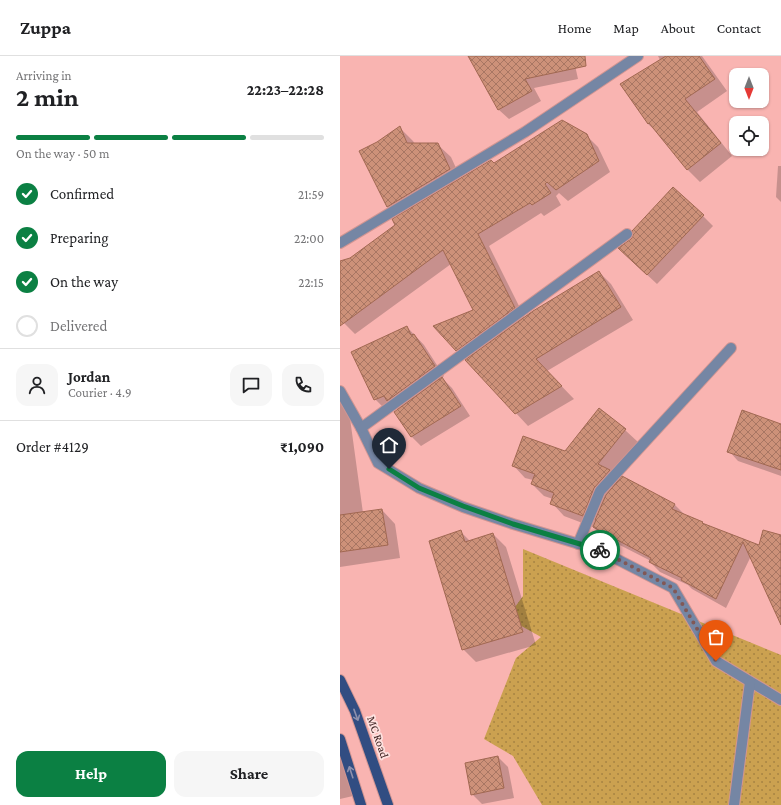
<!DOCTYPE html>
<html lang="en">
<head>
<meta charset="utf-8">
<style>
  body { margin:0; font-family:"Crimson Pro",serif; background:#f6f6f6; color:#202124; height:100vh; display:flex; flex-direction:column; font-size:15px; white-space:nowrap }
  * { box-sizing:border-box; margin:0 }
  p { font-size:13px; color:#757577 }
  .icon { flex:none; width:22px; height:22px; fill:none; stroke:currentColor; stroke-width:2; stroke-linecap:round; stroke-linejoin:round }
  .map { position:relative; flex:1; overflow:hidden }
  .side { display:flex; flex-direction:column; background:#fff; width:340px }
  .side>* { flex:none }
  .needle { width:26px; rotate:180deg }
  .tools { position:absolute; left:389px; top:12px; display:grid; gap:8px }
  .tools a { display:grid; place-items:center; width:40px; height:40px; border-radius:8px; background:#fff; box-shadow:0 1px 3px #0004; font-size:20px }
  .pin { position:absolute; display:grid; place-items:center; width:34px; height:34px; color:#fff; margin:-41px -17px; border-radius:50% 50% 50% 0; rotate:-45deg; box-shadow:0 0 4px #0007 }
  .pin .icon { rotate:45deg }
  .courier { position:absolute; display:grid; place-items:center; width:40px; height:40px; margin:-20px; border:3px solid #0b8043; border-radius:50%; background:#fff; color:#222; box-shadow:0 1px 5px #0007 }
  .head em { font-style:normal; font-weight:700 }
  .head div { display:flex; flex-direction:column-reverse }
  .head { display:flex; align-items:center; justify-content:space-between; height:68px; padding:0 16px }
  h1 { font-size:26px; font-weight:700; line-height:30px }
  .bar { display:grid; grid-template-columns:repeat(4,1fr); gap:6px 4px; align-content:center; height:48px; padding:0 16px }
  .bar i { height:5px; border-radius:3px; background:#e0e0e0 }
  .bar .on { background:#0b8043 }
  .bar p { grid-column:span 4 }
  .line { display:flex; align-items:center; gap:10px; padding:0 16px; border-top:1px solid #e0e0e0 }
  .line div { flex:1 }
  .round { display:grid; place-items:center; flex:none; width:42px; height:42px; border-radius:12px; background:#f6f6f6 }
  ol { padding:0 16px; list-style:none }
  li { display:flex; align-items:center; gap:12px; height:44px }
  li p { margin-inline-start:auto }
  li .icon { padding:4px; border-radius:50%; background:#0b8043; color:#fff; stroke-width:4 }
  li:last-child { color:#757577 }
  li i { width:22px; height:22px; border:2px solid #e0e0e0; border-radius:50% }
  .cta { display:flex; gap:8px; margin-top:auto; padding:8px 16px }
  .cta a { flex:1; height:46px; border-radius:12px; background:#0b8043; color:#fff; font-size:16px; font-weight:700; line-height:46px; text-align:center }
  .cta a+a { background:#f6f6f6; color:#202124 }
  header { display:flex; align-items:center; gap:24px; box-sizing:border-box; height:56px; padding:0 20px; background:#fff; border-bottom:1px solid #e0e0e0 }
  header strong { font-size:19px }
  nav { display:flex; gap:22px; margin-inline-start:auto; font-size:14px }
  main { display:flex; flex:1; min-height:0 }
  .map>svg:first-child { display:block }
  .green { fill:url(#green-dots) }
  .shadow { fill:#0003 }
  .building { fill:url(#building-cross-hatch); stroke:#a16852 }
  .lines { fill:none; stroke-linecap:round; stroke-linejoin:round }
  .minor-casing { stroke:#d19592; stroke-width:12 }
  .major-casing { stroke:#d19592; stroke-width:12 }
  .minor { stroke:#7586a4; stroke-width:10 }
  .major { stroke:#314d82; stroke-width:10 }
  .oneway { stroke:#8d90ac }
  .done { stroke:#815856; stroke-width:4; stroke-dasharray:0 7.2 }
  .route { stroke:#0b8043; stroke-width:5 }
  .labels { text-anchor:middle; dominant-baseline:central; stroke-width:3.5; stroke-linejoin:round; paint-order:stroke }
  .street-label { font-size:12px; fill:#412625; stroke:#fee1df }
</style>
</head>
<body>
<header>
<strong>Zuppa</strong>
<nav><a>Home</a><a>Map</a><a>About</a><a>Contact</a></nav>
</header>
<main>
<section class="side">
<div class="head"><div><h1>2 min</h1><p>Arriving in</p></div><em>22:23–22:28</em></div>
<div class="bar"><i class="on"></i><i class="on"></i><i class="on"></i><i></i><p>On the way · 50 m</p></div>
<ol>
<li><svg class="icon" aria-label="check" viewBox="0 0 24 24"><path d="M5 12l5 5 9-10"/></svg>Confirmed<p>21:59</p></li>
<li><svg class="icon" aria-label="check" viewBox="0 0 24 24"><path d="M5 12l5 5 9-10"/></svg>Preparing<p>22:00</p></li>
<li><svg class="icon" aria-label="check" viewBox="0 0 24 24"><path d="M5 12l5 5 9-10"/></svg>On the way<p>22:15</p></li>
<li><i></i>Delivered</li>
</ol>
<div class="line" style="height:72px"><a class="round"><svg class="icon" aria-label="person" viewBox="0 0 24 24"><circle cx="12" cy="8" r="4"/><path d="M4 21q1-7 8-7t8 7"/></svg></a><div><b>Jordan</b><p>Courier · 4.9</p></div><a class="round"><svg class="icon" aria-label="chat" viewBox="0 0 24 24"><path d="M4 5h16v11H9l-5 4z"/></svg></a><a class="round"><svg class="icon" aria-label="phone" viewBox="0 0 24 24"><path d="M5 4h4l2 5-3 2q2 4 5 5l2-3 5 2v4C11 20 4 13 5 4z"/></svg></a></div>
<div class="line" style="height:52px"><div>Order #4129</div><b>₹1,090</b></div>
<div class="cta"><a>Help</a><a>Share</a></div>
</section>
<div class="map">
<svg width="441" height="749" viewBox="0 0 441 749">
  <defs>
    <pattern id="green-dots" width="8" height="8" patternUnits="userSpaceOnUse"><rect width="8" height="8" fill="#cba150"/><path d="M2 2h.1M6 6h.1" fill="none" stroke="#a68342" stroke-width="1.8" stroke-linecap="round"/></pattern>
    <pattern id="building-cross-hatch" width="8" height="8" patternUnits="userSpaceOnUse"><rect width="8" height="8" fill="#cd9179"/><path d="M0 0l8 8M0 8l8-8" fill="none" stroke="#a87663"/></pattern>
  </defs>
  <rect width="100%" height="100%" fill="#f9b4b1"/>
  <polygon class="green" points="183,493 441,599 441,749 202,749 173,700 144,683 176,602 201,581 167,562 183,540"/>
  <g class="shadow">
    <polygon points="141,0 233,0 238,23 194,32 201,45 169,63 159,54 132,5"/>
    <polygon points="318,0 362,0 387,35 357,56 392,100 360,126 347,113 321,80 308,68 281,29 320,4"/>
    <polygon points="60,72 73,85 75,88 97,88 111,101 121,123 154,108 246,79 258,91 270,116 228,145 219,137 216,140 221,149 204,160 201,157 149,190 185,262 259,216 271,228 293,264 207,315 234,343 188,370 117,294 134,255 111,208 15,278 4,267 0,255 0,206 10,203 56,169 58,161 47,151 20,95 37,87"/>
    <polygon points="438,110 441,110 441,146 436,141"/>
    <polygon points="363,160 373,170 317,228 289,202"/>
    <polygon points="67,271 84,289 104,320 102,322 112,332 130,360 81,390 72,381 56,356 58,354 53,349 45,353 35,343"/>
    <polygon points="0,339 9,355 23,457 42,454 55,468 60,502 0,511"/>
    <polygon points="259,353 285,374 298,386 272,418 280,425 335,449 344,458 344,459 363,467 366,470 419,490 441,480 441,567 411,500 386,552 352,533 348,529 320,516 310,506 311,505 264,481 253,471 224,460 212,447 213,443 204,440 192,428 193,424 185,422 173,409 225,396"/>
    <polygon points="441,369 441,420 398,405 389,395"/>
    <polygon points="121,476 130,485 153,478 166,491 196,589 136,606 123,593"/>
    <polygon points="0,677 13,740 0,743"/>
    <polygon points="158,701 168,711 174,742 142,748 132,738"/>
  </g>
  <g class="building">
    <polygon points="128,0 245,0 246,10 185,23 192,35 158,54"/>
    <polygon points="326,0 359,0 375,23 345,43 381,87 347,114 309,67 308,68 280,28"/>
    <polygon points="222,64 247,78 259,105 216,134 207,126 205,128 211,137 192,149 190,147 138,178 175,252 116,295 93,270 133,254 103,194 0,270 0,205 10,202 55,169 52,163 151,104 154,107"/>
    <polygon points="60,70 67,87 98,87 110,113 47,151 19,95 37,86"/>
    <polygon points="333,131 364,159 307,219 278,192 291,183 293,180 292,175"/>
    <polygon points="259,215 281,251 196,303 222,330 175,358 125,304 193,255"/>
    <polygon points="67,270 71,279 74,278 95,310 47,345 44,340 34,344 11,296"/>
    <polygon points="102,321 121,350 71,381 54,356"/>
    <polygon points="259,352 286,373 258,408 270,414 254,432 243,460 210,448 214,437 191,428 195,418 172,410 183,380 225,395"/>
    <polygon points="402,354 441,368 441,414 387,396"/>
    <polygon points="282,420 335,448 332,453 363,466 362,467 419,489 423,474 441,479 441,569 403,486 376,543 341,524 342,522 309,506 311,502 253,471 256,464 255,464 266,439"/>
    <polygon points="42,453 48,489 0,496 0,459"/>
    <polygon points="121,474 125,486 153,477 183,576 122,594 89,485"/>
    <polygon points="158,700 164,732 131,739 125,707"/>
  </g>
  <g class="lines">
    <g class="minor-casing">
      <g id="minor">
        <polyline points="0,187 185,76 298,0"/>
        <polyline points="0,335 21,372 38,407 79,432 123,451 173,468 259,494 333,532 376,605 441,644"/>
        <polyline points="21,372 287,178"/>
        <polyline points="238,488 260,435 391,292"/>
        <polyline points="394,749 410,626"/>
      </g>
    </g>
    <g class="major-casing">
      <g id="major">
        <polyline points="0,624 15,655 48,749"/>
        <polyline points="0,683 21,749"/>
      </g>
    </g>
    <use href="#minor" class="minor"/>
    <use href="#major" class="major"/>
  </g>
  <defs><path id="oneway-shaft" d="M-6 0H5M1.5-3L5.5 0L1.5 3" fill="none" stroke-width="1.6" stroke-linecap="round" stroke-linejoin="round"/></defs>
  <g class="oneway">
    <use href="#oneway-shaft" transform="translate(16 659) rotate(70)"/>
    <use href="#oneway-shaft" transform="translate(11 716) rotate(-108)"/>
  </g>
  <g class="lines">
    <polyline class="done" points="260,494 333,532 376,605"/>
    <polyline class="route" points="49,413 79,432 123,450 173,468 260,494"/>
  </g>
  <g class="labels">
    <g class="street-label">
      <text transform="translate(38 681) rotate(71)">MC Road</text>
    </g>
  </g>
</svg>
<div class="tools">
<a><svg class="needle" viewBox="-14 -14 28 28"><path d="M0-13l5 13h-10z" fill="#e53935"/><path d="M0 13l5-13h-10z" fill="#757577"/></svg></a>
<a><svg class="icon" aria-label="locate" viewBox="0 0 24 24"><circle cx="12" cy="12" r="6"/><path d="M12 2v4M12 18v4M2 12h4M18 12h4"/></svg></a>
</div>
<div class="pin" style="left:376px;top:605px;background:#ea580c"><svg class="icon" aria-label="bag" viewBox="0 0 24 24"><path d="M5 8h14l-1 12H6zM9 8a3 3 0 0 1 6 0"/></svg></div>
<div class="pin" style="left:49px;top:413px;background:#1f2937"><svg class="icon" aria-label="home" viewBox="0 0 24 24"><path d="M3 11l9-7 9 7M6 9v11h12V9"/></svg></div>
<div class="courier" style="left:260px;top:494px"><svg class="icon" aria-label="bike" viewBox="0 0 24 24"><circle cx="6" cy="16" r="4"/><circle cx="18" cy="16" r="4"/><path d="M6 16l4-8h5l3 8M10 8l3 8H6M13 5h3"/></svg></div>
</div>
</main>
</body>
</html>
